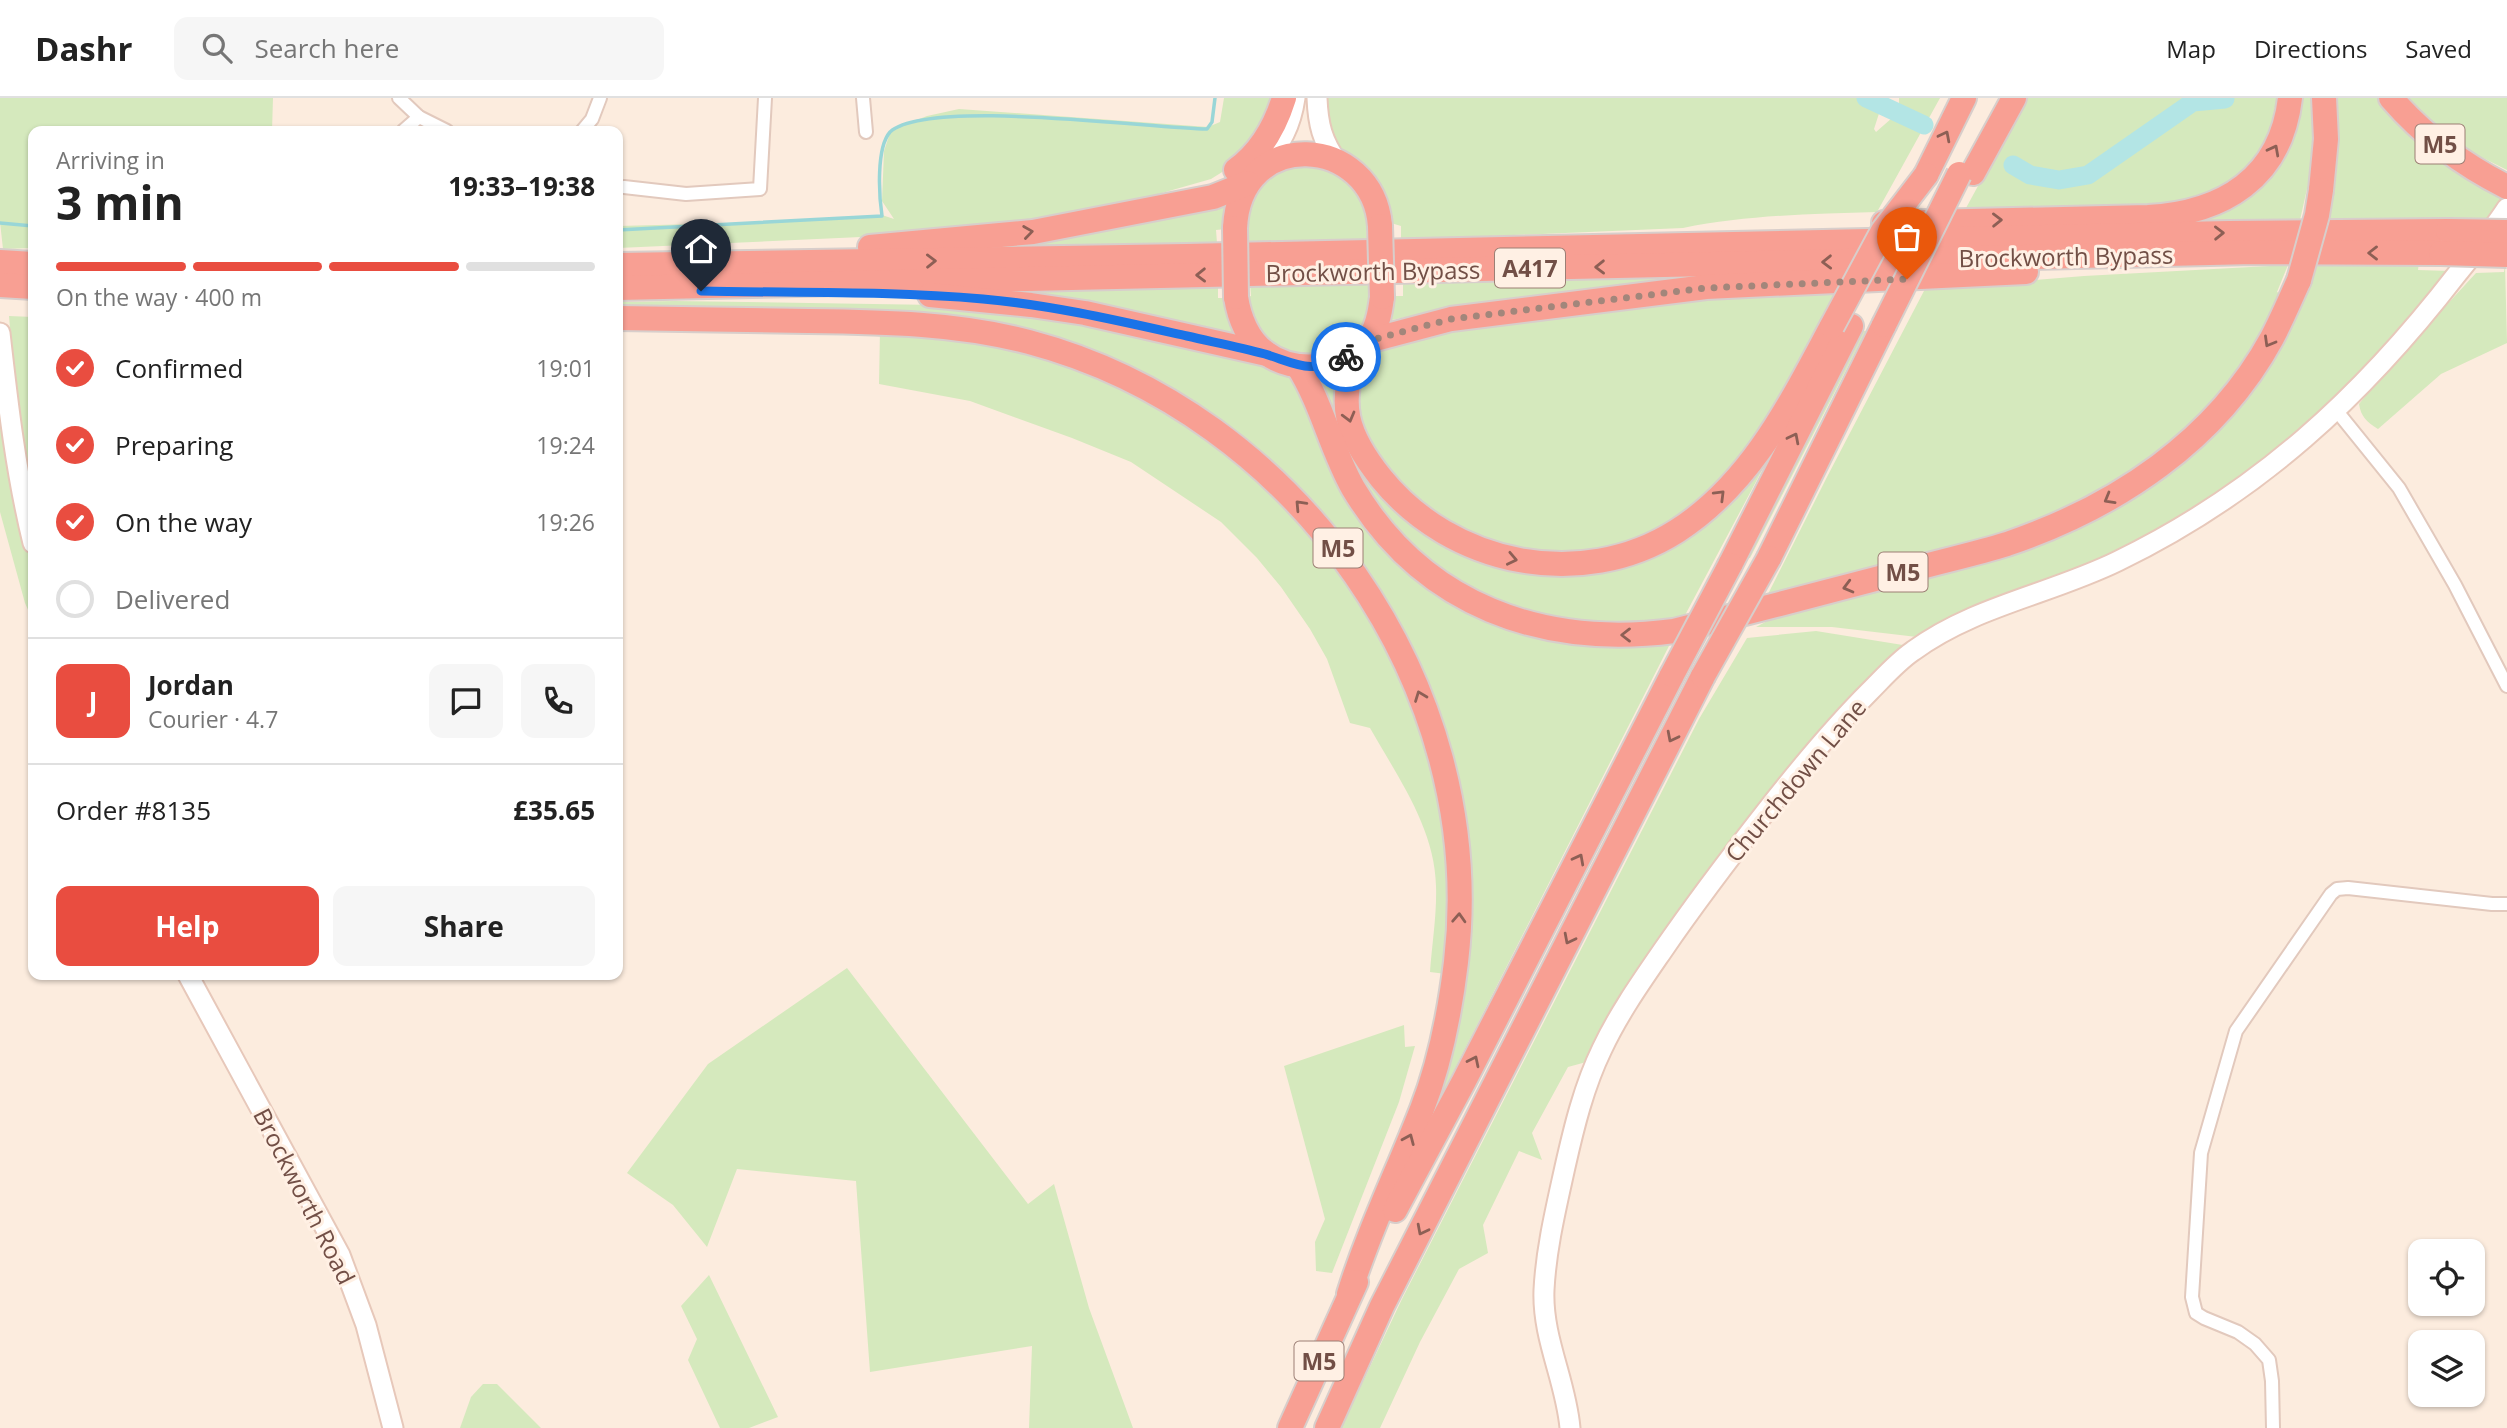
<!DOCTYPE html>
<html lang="en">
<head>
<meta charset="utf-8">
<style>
  body { margin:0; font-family:"Open Sans",sans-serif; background:#f6f6f6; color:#222; height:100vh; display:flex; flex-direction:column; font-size:26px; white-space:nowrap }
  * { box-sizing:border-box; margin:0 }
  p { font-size:23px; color:#767676 }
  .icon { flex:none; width:38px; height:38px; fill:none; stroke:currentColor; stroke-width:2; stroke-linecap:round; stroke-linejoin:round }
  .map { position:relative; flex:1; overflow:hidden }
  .details { position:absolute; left:28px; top:28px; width:595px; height:854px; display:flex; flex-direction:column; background:#fff; border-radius:14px; box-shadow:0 2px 5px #0004 }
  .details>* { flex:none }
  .fabs { position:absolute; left:2408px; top:1141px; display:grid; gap:14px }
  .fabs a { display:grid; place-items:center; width:77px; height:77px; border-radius:14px; background:#fff; box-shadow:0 2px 5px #0004; font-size:35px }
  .pin { position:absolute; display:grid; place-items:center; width:60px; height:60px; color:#fff; margin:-72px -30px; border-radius:50% 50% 50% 0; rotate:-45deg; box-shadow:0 0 7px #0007 }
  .pin .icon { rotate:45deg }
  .courier { position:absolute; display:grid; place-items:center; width:70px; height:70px; margin:-35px; border:5px solid #1a73e8; border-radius:50%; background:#fff; color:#222; box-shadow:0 2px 9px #0007 }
  .headline em { font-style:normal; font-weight:700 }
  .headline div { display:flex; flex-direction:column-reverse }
  .headline { display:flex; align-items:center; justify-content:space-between; height:119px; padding:0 28px }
  h1 { font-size:46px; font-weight:700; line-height:52px }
  .bar { display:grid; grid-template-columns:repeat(4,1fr); gap:10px 7px; align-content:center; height:84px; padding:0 28px }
  .bar i { height:9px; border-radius:5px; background:#e0e0e0 }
  .bar .current { background:#e94d40 }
  .bar p { grid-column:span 4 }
  .line { display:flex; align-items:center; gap:18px; padding:0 28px; border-top:2px solid #e0e0e0 }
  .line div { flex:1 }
  .round { display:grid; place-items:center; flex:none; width:74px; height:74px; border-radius:14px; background:#f6f6f6 }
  ol { padding:0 28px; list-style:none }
  li { display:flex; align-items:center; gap:21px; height:77px }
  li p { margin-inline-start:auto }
  li .icon { padding:7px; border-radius:50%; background:#e94d40; color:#fff; stroke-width:4 }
  li:last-child { color:#767676 }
  li i { width:38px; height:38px; border:4px solid #e0e0e0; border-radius:50% }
  .primary-button { display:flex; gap:14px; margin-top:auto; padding:14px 28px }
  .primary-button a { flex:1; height:80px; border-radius:14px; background:#e94d40; color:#fff; font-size:28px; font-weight:700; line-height:80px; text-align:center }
  .primary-button a+a { background:#f6f6f6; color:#222 }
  header { display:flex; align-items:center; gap:42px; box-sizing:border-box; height:98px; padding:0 35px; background:#fff; border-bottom:2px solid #e0e0e0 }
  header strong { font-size:33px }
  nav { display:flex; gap:38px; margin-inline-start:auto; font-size:24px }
  .search { width:490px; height:63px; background:#f6f6f6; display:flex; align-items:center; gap:18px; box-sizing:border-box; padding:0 24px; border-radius:14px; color:#767676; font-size:26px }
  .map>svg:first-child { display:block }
  .green { fill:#d5e9bd }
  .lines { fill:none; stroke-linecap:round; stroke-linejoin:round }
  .stream { stroke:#99d6d7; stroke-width:3.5 }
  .river { stroke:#b3e5e5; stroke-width:19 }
  .street-casing { stroke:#e2c9bd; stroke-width:16 }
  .secondary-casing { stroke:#e7c8ba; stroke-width:23 }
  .highway-casing { stroke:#d8cecb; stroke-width:28 }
  .street { stroke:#fff; stroke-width:12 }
  .secondary { stroke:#fff; stroke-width:19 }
  .highway { stroke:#f89f93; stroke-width:24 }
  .highway-bridge-casing { stroke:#d8cecb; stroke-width:28; stroke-linecap:butt }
  .highway-bridge { stroke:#f89f93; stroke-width:24 }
  .oneway { stroke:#8d5f55 }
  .done { stroke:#a2867b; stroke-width:7; stroke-dasharray:0 12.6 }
  .route { stroke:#1a73e8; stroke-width:9 }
  .labels { text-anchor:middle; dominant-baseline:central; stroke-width:6; stroke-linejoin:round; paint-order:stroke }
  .shield { fill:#fff0e4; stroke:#9c7f75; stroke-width:2 }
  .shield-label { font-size:23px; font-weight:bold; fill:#724f46 }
  .street-label { font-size:24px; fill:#724f46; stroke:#fff0e4 }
</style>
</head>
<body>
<header>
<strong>Dashr</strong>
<div class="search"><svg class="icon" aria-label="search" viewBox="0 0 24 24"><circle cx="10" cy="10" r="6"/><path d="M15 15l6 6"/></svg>Search here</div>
<nav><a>Map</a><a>Directions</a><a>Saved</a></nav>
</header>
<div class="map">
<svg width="2507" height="1330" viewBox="0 0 2507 1330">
  <rect width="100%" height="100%" fill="#fcecde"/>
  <g class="green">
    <polygon points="0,0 273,0 272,33 33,33 33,150 3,151 0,124"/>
    <polygon points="1224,0 1278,0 1235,66 1211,81 1120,107 1074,117 883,138 618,150 618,128 773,124 882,117 894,121 882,103 884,53 891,32 927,18 959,11 1208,29 1220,24"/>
    <path d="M1324,0h560l-10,31 2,3 16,-14 11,1 2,-6 -6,-4v-11h41l-63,114c-65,2 -131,3 -194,16l-264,11h-18v-13l-10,-3 -5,-22 -9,-18 -46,-43z"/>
    <polygon points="2026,0 2277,0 2269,35 2256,59 2238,78 2218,93 2194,100 2161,106 1966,110"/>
    <polygon points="2295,0 2315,0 2313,90 2307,91 2300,122 1958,131 2224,107"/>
    <polygon points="2333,0 2385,0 2507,97 2493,121 2327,121 2334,91 2330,90"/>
    <polygon points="2402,0 2507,0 2507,72 2479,58 2476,63"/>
    <path d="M1306,65l44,15 23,46 -7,1 1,16 -118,2v-14h-5c5,-41 25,-56 62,-66z"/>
    <polygon points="1231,102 1226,131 1216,132 1217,145 932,152"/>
    <polygon points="2419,164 2418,172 2450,173 2425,207 2326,313 2234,391 2147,442 1917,539 1832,529 1756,529 1769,522 1985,466 2032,449 2184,360 2316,165"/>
    <path d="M2505,166l2,79 -66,31 -63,55c-11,-7 -17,-12 -19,-25l26,-32 91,-99 28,-1z"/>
    <polygon points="2288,167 2277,194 2281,196 2257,246 2220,298 2164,353 2101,397 1999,437 1766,500 1827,379 1925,191 2084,178"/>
    <polygon points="1698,174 1707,181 1416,217 1387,223 1392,198 1403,198 1403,181"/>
    <polygon points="1250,184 1369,184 1370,198 1365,228 1348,247 1322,258 1280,253 1259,236 1247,199 1251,198"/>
    <polygon points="1218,185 1218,200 1227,200 1241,243 964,190"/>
    <path d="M1839,190c-39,78 -88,184 -163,233 -102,65 -252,27 -308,-81 -10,-19 -12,-41 -16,-62l18,-24 22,-10 55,-17 190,-26z"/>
    <path d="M675,203l262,4 96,8 147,31 39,13 8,-7 68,29 34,74 133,151 210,36 -240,474c8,-61 16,-122 24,-184 4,-27 11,-56 11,-84 -1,-39 -12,-81 -24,-119 -43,-140 -144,-268 -273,-339 -37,-20 -77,-36 -116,-50l-436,-28v-8z"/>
    <polygon points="9,218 33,219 33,408 20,346"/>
    <path d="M880,232l92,9 121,33 109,59 116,105 72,115 39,102 21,100 -4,121 -16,-2c2,-28 7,-58 6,-86 -1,-58 -39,-110 -66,-158l-20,-5 -23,-64 -17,-30 -29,-42 -24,-29 -36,-36 -90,-60 -59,-24 -102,-37 -91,-17z"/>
    <polygon points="1859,232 1866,233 1750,460 1744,461"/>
    <path d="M1340,272l17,80 122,106 163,-3 134,-109 -93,175c-22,3 -46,9 -69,9 -17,0 -36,-6 -52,-8 -84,-14 -156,-66 -199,-140 -19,-32 -32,-67 -47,-101z"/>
    <polygon points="0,308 7,362 33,464 33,523 25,505 0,414"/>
    <polygon points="1816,533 1909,548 1838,619 1590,963 1568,969 1532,1035 1542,1062 1519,1053 1483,1127 1488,1155 1459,1171 1420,1244 1380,1330 1341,1330 1402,1201 1699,621 1747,540"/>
    <polygon points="847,870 1028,1106 1054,1086 1089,1210 1133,1330 1029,1330 1032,1248 870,1274 856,1083 737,1071 707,1149 673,1107 627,1075 708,966"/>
    <polygon points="1404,927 1405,949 1415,948 1399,1004 1332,1175 1316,1173 1315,1144 1325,1121 1284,968"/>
    <polygon points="709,1177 778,1319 749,1330 720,1330 688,1262 697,1241 681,1208"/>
    <polygon points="483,1286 497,1286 541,1330 460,1330 471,1299"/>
  </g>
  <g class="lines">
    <g class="stream">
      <polyline points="0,125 33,128"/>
      <path d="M618,132l264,-14c-3,-20 -6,-68 8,-84 38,-34 258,-4 317,-3l5,-7 3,-24"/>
    </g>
    <g class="river">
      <polyline points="1866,0 1924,27"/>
      <polyline points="2013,67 2030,77 2059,82 2088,77 2193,4 2225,1"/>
    </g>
    <g class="street-casing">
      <g id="street">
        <polyline points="399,0 419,19 447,33"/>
        <polyline points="863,0 866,34"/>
        <polyline points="403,33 419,19"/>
        <polyline points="582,33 592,21 600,0"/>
        <polyline points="624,89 686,96 760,91 765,0"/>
        <polyline points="2336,312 2399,390 2455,487 2507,588"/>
        <polyline points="2273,1330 2272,1283 2269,1262 2255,1246 2238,1234 2204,1220 2196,1215 2192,1199 2201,1055 2236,933 2331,796 2337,791 2348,790 2492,806 2507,806"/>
      </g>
    </g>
    <g class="secondary-casing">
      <g id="secondary">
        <path d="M1317,0c1,26 5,43 21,65"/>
        <path d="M1264,66c17,-20 27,-39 31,-66"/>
        <path d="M0,235c8,71 16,141 33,210"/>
        <polyline points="188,877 340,1157 366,1227 393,1330"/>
        <path d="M1570,1330c-4,-47 -28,-90 -26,-138 2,-41 12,-82 21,-123 9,-40 19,-81 37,-118 17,-36 39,-67 61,-99 33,-48 68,-94 104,-140 33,-42 66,-82 103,-119 14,-14 27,-29 43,-40 61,-45 138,-57 205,-90 140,-68 244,-164 339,-287 17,-21 35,-43 50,-66"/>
      </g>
    </g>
    <g class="highway-casing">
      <g id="highway">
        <path d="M2391,0c32,37 72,67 116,89"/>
        <path d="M1236,72c25,-18 39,-43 48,-72"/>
        <polyline points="1973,75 2014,0"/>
        <polyline points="1926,77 1964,0"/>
        <polyline points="2321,92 2326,41 2324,0"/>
        <path d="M1884,125l264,-6c75,-4 133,-39 142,-119"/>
        <path d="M1235,130c5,-103 138,-93 145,-2"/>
        <polyline points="870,149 1033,134 1213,99 1248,85"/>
        <polyline points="0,164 33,166"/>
        <polyline points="618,167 1187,158 2229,135 2448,133"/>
        <polyline points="0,187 33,189"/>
        <polyline points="618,190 2254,154 2441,155"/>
        <polyline points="930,197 1031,207 1085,215 1267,256"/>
        <path d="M1236,199c3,20 12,44 30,56 28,21 77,17 100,-10 11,-13 14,-30 16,-46"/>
        <path d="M618,220c63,1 127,2 190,3 75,1 149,2 221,21 268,71 460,344 427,620 -6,50 -16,101 -34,147 -24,62 -53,121 -73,185"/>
        <polyline points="1368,243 1451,221 1706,189 2026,174"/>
        <path d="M1357,253c-20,53 -11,83 24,127 70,87 200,114 296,53 75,-48 114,-129 155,-205"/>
        <path d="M1298,268c24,38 33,83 55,122 70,118 190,160 321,143 79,-20 157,-40 236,-61 32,-9 65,-16 97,-26 109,-37 209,-103 265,-206 10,-19 18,-38 27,-58"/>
        <polyline points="1769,460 1884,227"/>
        <polyline points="1730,467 1851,228"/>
        <polyline points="1395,1112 1464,983 1672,577"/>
        <polyline points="1290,1330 1356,1184"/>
        <polyline points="1327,1330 1382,1208 1703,578"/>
      </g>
    </g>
    <use href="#street" class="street"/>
    <use href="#secondary" class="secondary"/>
    <use href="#highway" class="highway"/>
    <g class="highway-bridge-casing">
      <g id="highway-bridge">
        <polyline points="1380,128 1382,199"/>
        <polyline points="1235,130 1236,199"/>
        <polyline points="2448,133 2507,134"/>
        <polyline points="2441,155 2507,157"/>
        <polyline points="2299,182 2317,117 2321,92"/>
        <polyline points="1884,227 1959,76"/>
        <polyline points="1832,228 1883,133 1926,77"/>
        <polyline points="1672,577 1730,467"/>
        <polyline points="1703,578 1769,460"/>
      </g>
    </g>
    <use href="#highway-bridge" class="highway-bridge"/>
  </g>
  <defs><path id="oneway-chevron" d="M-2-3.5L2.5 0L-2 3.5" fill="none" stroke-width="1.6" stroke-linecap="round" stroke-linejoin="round" transform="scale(1.75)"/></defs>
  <g class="oneway">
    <use href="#oneway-chevron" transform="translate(1945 38) rotate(-63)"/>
    <use href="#oneway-chevron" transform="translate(2274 52) rotate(-62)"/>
    <use href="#oneway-chevron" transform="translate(1997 122) rotate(-1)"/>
    <use href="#oneway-chevron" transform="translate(1028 134) rotate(-8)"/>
    <use href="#oneway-chevron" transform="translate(2219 135) rotate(-1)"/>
    <use href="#oneway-chevron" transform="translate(2373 155) rotate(-180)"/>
    <use href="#oneway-chevron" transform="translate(931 163) rotate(-1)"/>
    <use href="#oneway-chevron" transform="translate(1827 164) rotate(179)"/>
    <use href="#oneway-chevron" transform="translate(1600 169) rotate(179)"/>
    <use href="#oneway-chevron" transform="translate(1201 177) rotate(179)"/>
    <use href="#oneway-chevron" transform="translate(2269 244) rotate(120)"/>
    <use href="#oneway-chevron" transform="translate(1349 319) rotate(75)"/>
    <use href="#oneway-chevron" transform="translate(1794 340) rotate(-63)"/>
    <use href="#oneway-chevron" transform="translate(1720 397) rotate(-45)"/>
    <use href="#oneway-chevron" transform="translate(2109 401) rotate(150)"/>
    <use href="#oneway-chevron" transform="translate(1300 407) rotate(-133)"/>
    <use href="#oneway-chevron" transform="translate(1512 461) rotate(12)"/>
    <use href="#oneway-chevron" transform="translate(1848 489) rotate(165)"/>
    <use href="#oneway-chevron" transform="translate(1626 537) rotate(-180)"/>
    <use href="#oneway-chevron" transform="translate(1420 598) rotate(-111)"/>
    <use href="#oneway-chevron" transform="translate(1672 639) rotate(117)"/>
    <use href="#oneway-chevron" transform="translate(1579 761) rotate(-62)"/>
    <use href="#oneway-chevron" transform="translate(1459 820) rotate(-87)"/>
    <use href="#oneway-chevron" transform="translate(1569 841) rotate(117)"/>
    <use href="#oneway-chevron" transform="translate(1474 963) rotate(-64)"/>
    <use href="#oneway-chevron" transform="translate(1409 1041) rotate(-67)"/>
    <use href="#oneway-chevron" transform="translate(1422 1132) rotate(117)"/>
  </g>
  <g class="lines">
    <polyline class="done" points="1346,259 1368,243 1451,221 1706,190 1907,181"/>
    <path class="route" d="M701,193c94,2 189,0 282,8 69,6 137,22 204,37 26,6 52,11 78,18 32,10 46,21 81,3"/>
  </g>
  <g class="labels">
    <g class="shield">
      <rect x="2415.5" y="26.5" width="49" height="39" rx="5"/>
      <rect x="1495" y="150.5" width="70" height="39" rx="5"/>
      <rect x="1313.5" y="430.5" width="49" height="39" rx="5"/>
      <rect x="1878.5" y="454.5" width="49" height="39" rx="5"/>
      <rect x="1294.5" y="1243.5" width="49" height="39" rx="5"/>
    </g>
    <g class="shield-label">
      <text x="2440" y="46">M5</text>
      <text x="1530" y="170">A417</text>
      <text x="1338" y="450">M5</text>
      <text x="1903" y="474">M5</text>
      <text x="1319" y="1263">M5</text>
    </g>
    <g class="street-label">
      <text transform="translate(2066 158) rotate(-1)">Brockworth Bypass</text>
      <text transform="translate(1373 173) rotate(-1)">Brockworth Bypass</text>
      <text transform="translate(1795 682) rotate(-50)">Churchdown Lane</text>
      <text transform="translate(305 1098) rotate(63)">Brockworth Road</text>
    </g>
  </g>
</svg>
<div class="fabs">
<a><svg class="icon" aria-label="locate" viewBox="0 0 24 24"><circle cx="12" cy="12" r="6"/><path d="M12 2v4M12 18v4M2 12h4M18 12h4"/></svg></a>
<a><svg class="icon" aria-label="layers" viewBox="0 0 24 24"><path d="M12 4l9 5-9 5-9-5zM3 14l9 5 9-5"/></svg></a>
</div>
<div class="pin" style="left:1907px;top:181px;background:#ea580c"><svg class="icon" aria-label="bag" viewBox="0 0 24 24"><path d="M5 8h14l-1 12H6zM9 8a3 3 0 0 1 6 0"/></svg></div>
<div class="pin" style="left:701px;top:193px;background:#1f2937"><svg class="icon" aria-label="home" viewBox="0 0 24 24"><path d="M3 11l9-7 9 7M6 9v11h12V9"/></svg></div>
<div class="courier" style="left:1346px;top:259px"><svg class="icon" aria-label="bike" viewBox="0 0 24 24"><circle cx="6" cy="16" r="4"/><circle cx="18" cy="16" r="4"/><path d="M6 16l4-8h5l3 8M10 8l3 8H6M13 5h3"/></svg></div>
<section class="details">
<div class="headline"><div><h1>3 min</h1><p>Arriving in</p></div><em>19:33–19:38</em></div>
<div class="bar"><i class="current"></i><i class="current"></i><i class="current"></i><i></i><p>On the way · 400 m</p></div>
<ol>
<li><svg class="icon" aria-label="check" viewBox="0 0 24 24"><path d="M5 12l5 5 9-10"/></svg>Confirmed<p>19:01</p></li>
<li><svg class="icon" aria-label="check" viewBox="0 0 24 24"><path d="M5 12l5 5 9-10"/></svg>Preparing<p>19:24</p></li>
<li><svg class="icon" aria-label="check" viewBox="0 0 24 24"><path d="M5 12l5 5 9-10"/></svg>On the way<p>19:26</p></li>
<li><i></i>Delivered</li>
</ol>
<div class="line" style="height:126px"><b class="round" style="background:#e94d40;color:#fff">J</b><div><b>Jordan</b><p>Courier · 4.7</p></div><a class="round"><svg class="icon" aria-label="chat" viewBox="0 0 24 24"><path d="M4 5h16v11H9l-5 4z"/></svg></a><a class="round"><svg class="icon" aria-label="phone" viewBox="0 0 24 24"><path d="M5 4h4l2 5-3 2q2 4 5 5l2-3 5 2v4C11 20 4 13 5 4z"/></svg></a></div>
<div class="line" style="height:91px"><div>Order #8135</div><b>£35.65</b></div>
<div class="primary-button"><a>Help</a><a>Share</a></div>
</section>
</div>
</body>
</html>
